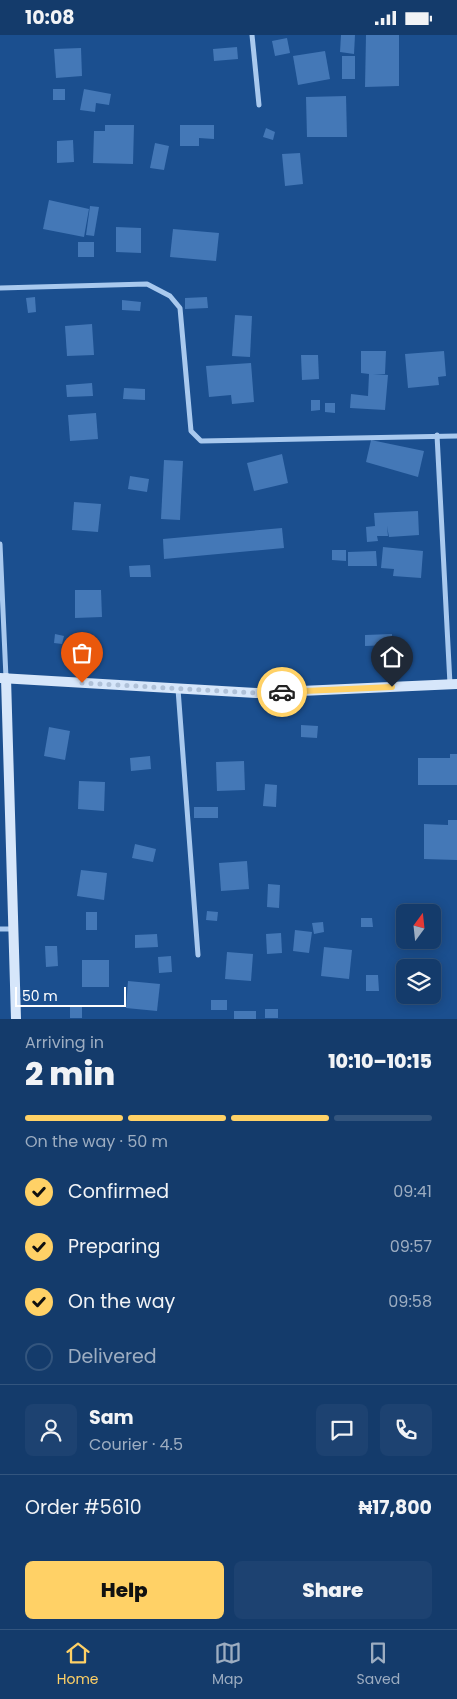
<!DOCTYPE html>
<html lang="en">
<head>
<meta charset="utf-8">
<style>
  body { margin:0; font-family:Poppins,sans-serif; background:#1d4271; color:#f1f3f6; height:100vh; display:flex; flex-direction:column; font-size:19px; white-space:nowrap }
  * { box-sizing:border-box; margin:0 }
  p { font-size:16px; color:#9dadc1 }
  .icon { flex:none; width:28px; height:28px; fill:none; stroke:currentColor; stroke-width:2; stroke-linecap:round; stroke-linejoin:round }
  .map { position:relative; height:984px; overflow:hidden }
  .sheet { display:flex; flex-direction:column; background:#143b6b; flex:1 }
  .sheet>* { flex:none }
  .needle { width:32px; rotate:15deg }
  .controls { position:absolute; left:396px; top:869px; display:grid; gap:10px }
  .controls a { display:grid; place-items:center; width:45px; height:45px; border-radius:8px; background:#143b6b; box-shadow:0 2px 12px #0003,0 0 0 1px #33557e; font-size:25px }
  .scale { position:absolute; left:15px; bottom:12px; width:111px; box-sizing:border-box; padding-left:5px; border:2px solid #fff; border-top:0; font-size:14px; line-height:18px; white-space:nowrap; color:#fff; -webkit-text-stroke:4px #1b4f8f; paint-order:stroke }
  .pin { position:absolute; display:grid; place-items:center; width:42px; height:42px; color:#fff; margin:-51px -21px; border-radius:50% 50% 50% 0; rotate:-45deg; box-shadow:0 0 5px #0007 }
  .pin .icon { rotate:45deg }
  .courier { position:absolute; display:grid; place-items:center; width:50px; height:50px; margin:-25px; border:4px solid #ffd166; border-radius:50%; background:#fff; color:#222; box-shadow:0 1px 6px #0007 }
  .overview em { font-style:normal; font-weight:800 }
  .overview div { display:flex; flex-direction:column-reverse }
  .overview { display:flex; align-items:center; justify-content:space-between; height:85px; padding:0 25px }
  h1 { font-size:32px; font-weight:800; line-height:38px }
  .bar { display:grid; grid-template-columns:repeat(4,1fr); gap:8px 5px; align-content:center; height:60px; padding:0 25px }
  .bar i { height:6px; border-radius:4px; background:#33557e }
  .bar .active { background:#ffd166 }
  .bar p { grid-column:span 4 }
  .line { display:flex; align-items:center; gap:12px; padding:0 25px; border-top:1px solid #33557e }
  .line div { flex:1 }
  .round { display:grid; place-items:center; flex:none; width:52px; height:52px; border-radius:8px; background:#1d4271 }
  ol { padding:0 25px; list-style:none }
  li { display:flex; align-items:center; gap:15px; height:55px }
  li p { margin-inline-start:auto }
  li .icon { padding:5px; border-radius:50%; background:#ffd166; color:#111; stroke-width:4 }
  li:last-child { color:#9dadc1 }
  li i { width:28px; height:28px; border:2px solid #33557e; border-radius:50% }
  .cta { display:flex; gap:10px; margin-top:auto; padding:10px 25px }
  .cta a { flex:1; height:58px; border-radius:8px; background:#ffd166; color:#111; font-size:20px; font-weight:800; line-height:58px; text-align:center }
  .cta a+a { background:#1d4271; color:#f1f3f6 }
  .status { display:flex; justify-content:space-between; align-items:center; height:35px; padding:0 25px; background:#143b6b; direction:ltr }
  .status svg { height:14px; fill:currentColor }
  .tab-bar { display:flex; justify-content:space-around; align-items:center; height:70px; border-top:1px solid #33557e; background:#143b6b; font-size:14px; color:#9dadc1 }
  .tab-bar a { display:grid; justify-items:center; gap:2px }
  .tab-bar .active { color:#ffd166 }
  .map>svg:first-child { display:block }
  .building { fill:#4478b7 }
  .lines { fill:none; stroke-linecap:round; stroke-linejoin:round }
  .street { stroke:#a9c9ee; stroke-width:5 }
  .secondary { stroke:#d6e6fa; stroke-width:10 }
  .done { stroke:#afc1d8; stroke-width:5; stroke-dasharray:0 9 }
  .route { stroke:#ffd166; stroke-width:6 }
</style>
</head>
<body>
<div class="status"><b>10:08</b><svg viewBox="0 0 49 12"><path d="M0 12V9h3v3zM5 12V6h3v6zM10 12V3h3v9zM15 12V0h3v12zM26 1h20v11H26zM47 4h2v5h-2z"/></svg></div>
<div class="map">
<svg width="457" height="984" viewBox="0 0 457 984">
  <rect width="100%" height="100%" fill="#1b4f8f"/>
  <g class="building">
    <polygon points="341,0 355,0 354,19 340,17"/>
    <polygon points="366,0 399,0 399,51 365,52"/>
    <polygon points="287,3 290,18 275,21 272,6"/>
    <polygon points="237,12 238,24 214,26 213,14"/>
    <polygon points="81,13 82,41 56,43 54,14"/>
    <polygon points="325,16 330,44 298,50 293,21"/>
    <rect x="342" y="21" width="13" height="23"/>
    <rect x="53" y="54" width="12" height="11"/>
    <polygon points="84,54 111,59 109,70 96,68 95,77 80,75"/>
    <polygon points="346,61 347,102 307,102 306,62"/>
    <polygon points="105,90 134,90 133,129 93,128 94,96 105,96"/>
    <polygon points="180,90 214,90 214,104 199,103 199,111 180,111"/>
    <polygon points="266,93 275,97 273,105 263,102"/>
    <polygon points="73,105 74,127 57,128 57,106"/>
    <polygon points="155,108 169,111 164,135 150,133"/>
    <polygon points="300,118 303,149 285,151 282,119"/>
    <polygon points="49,165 89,174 84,202 43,194"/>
    <polygon points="90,171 99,172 94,201 86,200"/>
    <polygon points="116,192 141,193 141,218 116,217"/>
    <polygon points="173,194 219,198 216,226 170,222"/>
    <rect x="78" y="207" width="16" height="15"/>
    <polygon points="35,262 36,277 28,278 26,263"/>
    <polygon points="207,262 208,273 185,274 185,263"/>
    <polygon points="122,265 141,267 140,276 122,275"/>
    <polygon points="235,280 252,281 250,322 232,321"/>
    <polygon points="92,289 94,320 67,321 65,291"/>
    <polygon points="361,316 386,316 385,339 373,339 388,340 385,375 350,373 351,359 368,361 369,339 361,338"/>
    <polygon points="444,316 446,341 438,342 439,350 408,353 405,319"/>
    <polygon points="301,320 318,320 319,344 302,345"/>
    <polygon points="251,328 254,367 232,369 231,360 209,362 206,331"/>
    <polygon points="92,348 93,361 67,362 66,350"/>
    <polygon points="124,353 145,354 145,365 123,364"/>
    <polygon points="311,365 320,365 320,375 311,376"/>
    <polygon points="325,368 335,368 335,378 325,377"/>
    <polygon points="96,378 98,404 70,406 68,380"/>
    <polygon points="371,405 424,416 418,442 366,427"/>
    <polygon points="282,419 288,448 254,456 247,428"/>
    <polygon points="164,425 183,426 180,485 161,484"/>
    <polygon points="130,441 149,444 147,457 128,454"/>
    <polygon points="74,467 101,469 98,497 72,495"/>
    <polygon points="418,476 419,500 389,502 387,491 388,501 377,501 378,506 367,507 366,492 375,491 374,478"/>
    <polygon points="282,493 284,513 164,524 163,504"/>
    <polygon points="383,512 423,516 421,543 393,541 394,534 381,533"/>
    <polygon points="332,515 346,515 346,526 332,525"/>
    <polygon points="376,516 377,531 348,531 348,517"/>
    <polygon points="150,530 151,542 130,542 129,531"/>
    <polygon points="75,555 101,555 102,582 75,583"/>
    <polygon points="55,599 64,601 62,609 54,608"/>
    <polygon points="392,599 392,610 365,611 365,600"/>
    <polygon points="301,690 318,691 317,703 301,702"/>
    <polygon points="49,692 70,696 65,725 44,721"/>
    <polygon points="450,719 457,719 457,750 418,750 418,723 450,723"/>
    <polygon points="150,721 151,734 131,736 130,723"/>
    <polygon points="244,726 245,755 217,756 216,727"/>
    <polygon points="79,746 105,747 104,776 78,774"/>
    <polygon points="265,749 277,750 276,772 263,771"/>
    <rect x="194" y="772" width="24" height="11"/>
    <polygon points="448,785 457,785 457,825 424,824 424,789 448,790"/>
    <polygon points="135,809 156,814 153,827 132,823"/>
    <polygon points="247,826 249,854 221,856 219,828"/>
    <polygon points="81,835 107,838 104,865 77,861"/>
    <polygon points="268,849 280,850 279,873 267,872"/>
    <polygon points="207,876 218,877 217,886 206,885"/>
    <rect x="86" y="877" width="11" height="18"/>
    <polygon points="361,883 372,883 373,892 361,892"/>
    <polygon points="323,887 324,897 314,899 312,888"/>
    <polygon points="295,895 312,897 309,918 293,916"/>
    <polygon points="281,898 282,918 267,919 266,899"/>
    <polygon points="157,899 158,912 135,913 135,900"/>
    <polygon points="45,911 57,911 58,931 46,932"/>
    <polygon points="324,912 352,915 349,944 321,941"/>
    <polygon points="227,917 253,919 251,946 225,944"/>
    <polygon points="171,921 172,937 159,938 158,922"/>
    <rect x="82" y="925" width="27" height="27"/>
    <polygon points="366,940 378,940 379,956 366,956"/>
    <polygon points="128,946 160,949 157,976 126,973"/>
    <rect x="211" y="965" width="16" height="10"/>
    <rect x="70" y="971" width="12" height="12"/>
    <rect x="265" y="974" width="13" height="9"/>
    <rect x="234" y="976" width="22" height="8"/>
  </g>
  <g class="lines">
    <g class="street">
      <polyline points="252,0 259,70"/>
      <polyline points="0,253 147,249 170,261 180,273 191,396 201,406 457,401"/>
      <polyline points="437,400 450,649"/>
      <polyline points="0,509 6,643"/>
      <polyline points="178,654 198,920"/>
      <polyline points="0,894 14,894"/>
    </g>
    <g class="secondary">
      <polyline points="0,643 256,658 457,649"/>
      <polyline points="6,643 16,984"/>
    </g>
  </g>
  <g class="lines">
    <polyline class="done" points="82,648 256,658 282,657"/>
    <polyline class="route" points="282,657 392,652"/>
  </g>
</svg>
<div class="controls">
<a><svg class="needle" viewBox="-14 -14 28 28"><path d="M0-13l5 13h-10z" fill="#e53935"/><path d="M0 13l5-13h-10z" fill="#9dadc1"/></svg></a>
<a><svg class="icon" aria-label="layers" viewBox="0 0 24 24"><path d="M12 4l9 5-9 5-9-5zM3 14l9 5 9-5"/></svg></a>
</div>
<div class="scale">50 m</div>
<div class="pin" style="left:82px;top:648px;background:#ea580c"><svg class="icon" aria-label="bag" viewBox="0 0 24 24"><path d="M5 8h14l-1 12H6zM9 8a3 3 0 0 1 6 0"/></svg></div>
<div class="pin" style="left:392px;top:652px;background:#1f2937"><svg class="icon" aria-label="home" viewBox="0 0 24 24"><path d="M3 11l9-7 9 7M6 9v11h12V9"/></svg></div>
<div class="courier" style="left:282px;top:657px"><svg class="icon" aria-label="car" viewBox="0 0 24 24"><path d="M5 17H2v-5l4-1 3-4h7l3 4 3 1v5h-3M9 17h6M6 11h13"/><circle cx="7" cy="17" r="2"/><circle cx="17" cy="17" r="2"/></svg></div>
</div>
<section class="sheet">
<div class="overview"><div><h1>2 min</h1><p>Arriving in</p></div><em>10:10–10:15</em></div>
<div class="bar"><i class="active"></i><i class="active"></i><i class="active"></i><i></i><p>On the way · 50 m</p></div>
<ol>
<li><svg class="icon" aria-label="check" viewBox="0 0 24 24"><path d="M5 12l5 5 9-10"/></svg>Confirmed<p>09:41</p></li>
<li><svg class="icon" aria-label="check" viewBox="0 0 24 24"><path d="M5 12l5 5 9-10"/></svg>Preparing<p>09:57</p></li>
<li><svg class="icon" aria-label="check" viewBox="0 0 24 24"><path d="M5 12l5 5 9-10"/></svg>On the way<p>09:58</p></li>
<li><i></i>Delivered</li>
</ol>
<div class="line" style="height:90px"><a class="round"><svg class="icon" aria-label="person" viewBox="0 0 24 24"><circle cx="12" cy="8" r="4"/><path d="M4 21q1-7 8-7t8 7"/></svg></a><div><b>Sam</b><p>Courier · 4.5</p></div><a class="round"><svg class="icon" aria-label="chat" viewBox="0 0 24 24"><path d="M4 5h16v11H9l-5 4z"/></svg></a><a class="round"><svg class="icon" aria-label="phone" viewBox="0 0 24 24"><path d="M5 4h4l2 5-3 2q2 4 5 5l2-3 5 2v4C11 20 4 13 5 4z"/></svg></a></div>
<div class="line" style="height:65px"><div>Order #5610</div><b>₦17,800</b></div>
<div class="cta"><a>Help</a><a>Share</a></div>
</section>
<nav class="tab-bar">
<a class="active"><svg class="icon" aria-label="home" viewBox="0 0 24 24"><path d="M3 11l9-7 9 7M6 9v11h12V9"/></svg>Home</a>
<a><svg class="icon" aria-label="map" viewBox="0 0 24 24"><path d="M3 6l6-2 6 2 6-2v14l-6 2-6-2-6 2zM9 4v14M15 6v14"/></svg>Map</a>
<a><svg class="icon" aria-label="saved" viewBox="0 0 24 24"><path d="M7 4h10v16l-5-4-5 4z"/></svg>Saved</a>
</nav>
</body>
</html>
